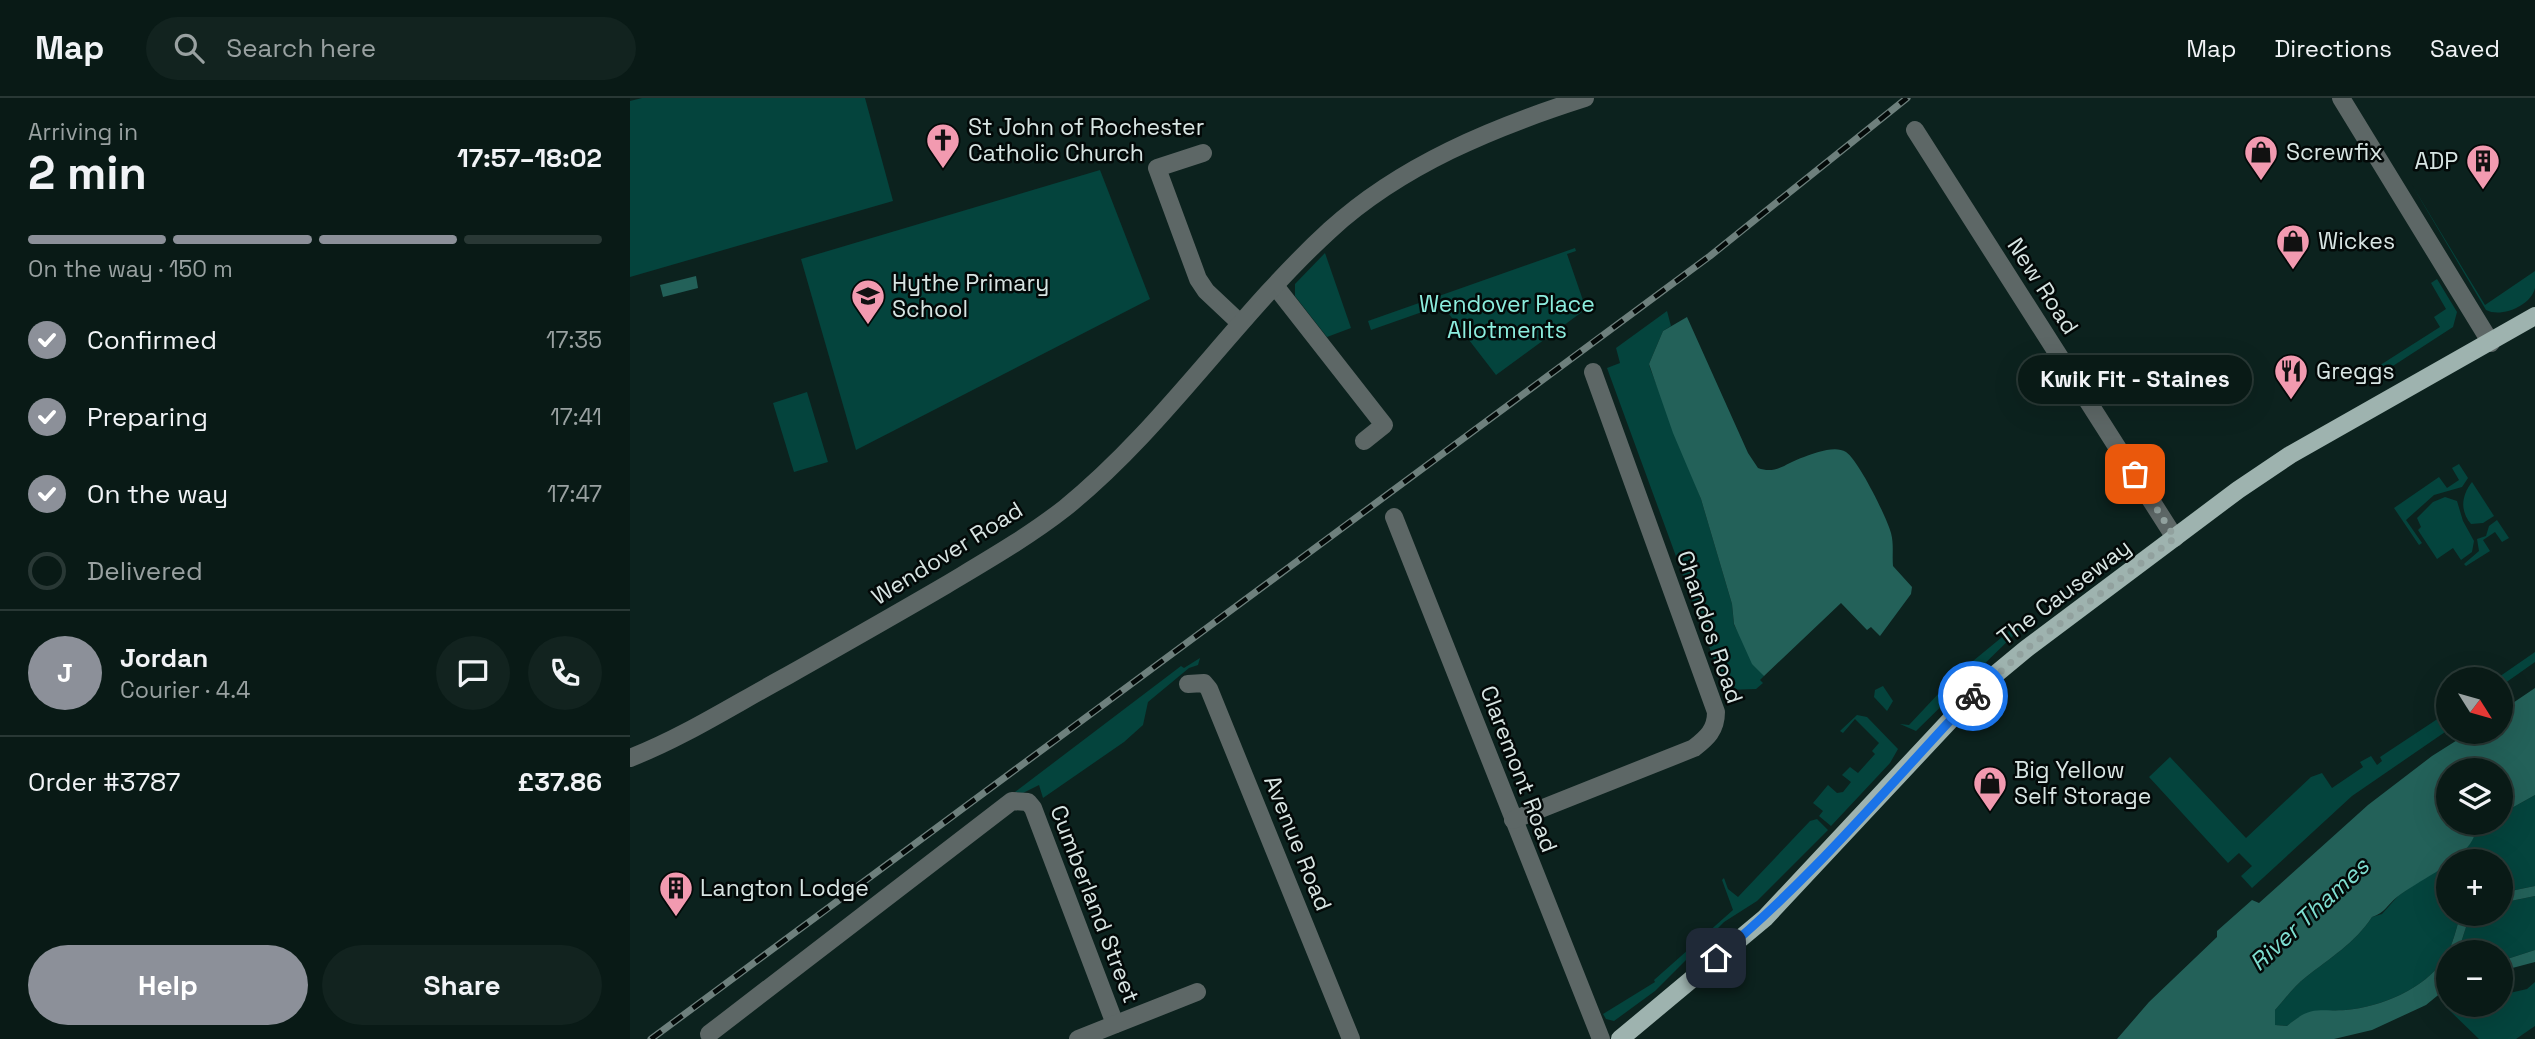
<!DOCTYPE html>
<html lang="en">
<head>
<meta charset="utf-8">
<style>
  body { margin:0; font-family:"Space Grotesk",sans-serif; background:#12231f; color:#f1f3f6; height:100vh; display:flex; flex-direction:column; font-size:26px; white-space:nowrap }
  * { box-sizing:border-box; margin:0 }
  p { font-size:23px; color:#99a1a1 }
  .icon { flex:none; width:38px; height:38px; fill:none; stroke:currentColor; stroke-width:2; stroke-linecap:round; stroke-linejoin:round }
  .map { position:relative; flex:1; overflow:hidden }
  .drawer { display:flex; flex-direction:column; background:#091a16; width:630px }
  .drawer>* { flex:none }
  .needle { width:46px; rotate:127deg }
  .controls { position:absolute; left:1806px; top:569px; display:grid; gap:14px }
  .controls a { display:grid; place-items:center; width:77px; height:77px; border-radius:50%; background:#091a16; box-shadow:0 7px 28px #0002,0 0 0 2px #293835; font-size:35px }
  .pin { position:absolute; display:grid; place-items:center; width:60px; height:60px; color:#fff; margin:-30px; border-radius:14px; box-shadow:0 4px 10px #0006 }
  .courier { position:absolute; display:grid; place-items:center; width:70px; height:70px; margin:-35px; border:5px solid #1a73e8; border-radius:50%; background:#fff; color:#222; box-shadow:0 2px 9px #0007 }
  .bubble { position:absolute; height:49px; border-radius:24px; background:#091a16; box-shadow:0 7px 28px #0002,0 0 0 2px #293835; font-size:23px; font-weight:600; line-height:49px; text-align:center }
  .head em { font-style:normal; font-weight:600 }
  .head div { display:flex; flex-direction:column-reverse }
  .head { display:flex; align-items:center; justify-content:space-between; height:119px; padding:0 28px }
  h1 { font-size:46px; font-weight:600; line-height:52px }
  .bar { display:grid; grid-template-columns:repeat(4,1fr); gap:10px 7px; align-content:center; height:84px; padding:0 28px }
  .bar i { height:9px; border-radius:5px; background:#293835 }
  .bar .on { background:#8c9099 }
  .bar p { grid-column:span 4 }
  .line { display:flex; align-items:center; gap:18px; padding:0 28px; border-top:2px solid #293835 }
  .line div { flex:1 }
  .round { display:grid; place-items:center; flex:none; width:74px; height:74px; border-radius:37px; background:#12231f }
  ol { padding:0 28px; list-style:none }
  li { display:flex; align-items:center; gap:21px; height:77px }
  li p { margin-inline-start:auto }
  li .icon { padding:7px; border-radius:50%; background:#8c9099; color:#fff; stroke-width:4 }
  li:last-child { color:#99a1a1 }
  li i { width:38px; height:38px; border:4px solid #293835; border-radius:50% }
  .cta { display:flex; gap:14px; margin-top:auto; padding:14px 28px }
  .cta a { flex:1; height:80px; border-radius:42px; background:#8c9099; color:#fff; font-size:28px; font-weight:600; line-height:80px; text-align:center }
  .cta a+a { background:#12231f; color:#f1f3f6 }
  header { display:flex; align-items:center; gap:42px; box-sizing:border-box; height:98px; padding:0 35px; background:#091a16; border-bottom:2px solid #293835 }
  header strong { font-size:33px }
  nav { display:flex; gap:38px; margin-inline-start:auto; font-size:24px }
  .search { width:490px; height:63px; background:#12231f; display:flex; align-items:center; gap:18px; box-sizing:border-box; padding:0 24px; border-radius:38px; color:#99a1a1; font-size:26px }
  main { display:flex; flex:1; min-height:0 }
  .map>svg:first-child { display:block }
  .green { fill:#04443d }
  .water { fill:#236159 }
  .lines { fill:none; stroke-linecap:round; stroke-linejoin:round }
  .minor { stroke:#5d6766; stroke-width:18 }
  .major { stroke:#9eb3af; stroke-width:18 }
  .rail-casing { stroke:#6e807d; stroke-width:7 }
  .rail { stroke:#030908; stroke-width:4.5; stroke-dasharray:13; stroke-linecap:butt }
  .done { stroke:#91a19e; stroke-width:7; stroke-dasharray:0 12.6 }
  .route { stroke:#1a73e8; stroke-width:9 }
  .labels { text-anchor:middle; dominant-baseline:central; stroke-width:5; stroke-linejoin:round; paint-order:stroke }
  .poi-label { font-size:23px; fill:#d8e5e3; stroke:#030908; text-anchor:start }
  .street-label { font-size:23px; fill:#d8e5e3; stroke:#030908 }
  .park-label { font-size:23px; fill:#8cedde; stroke:#030908 }
  .water-label { font-size:24px; font-style:italic; fill:#7eded0; stroke:#030908 }
</style>
</head>
<body>
<header>
<strong>Map</strong>
<div class="search"><svg class="icon" aria-label="search" viewBox="0 0 24 24"><circle cx="10" cy="10" r="6"/><path d="M15 15l6 6"/></svg>Search here</div>
<nav><a>Map</a><a>Directions</a><a>Saved</a></nav>
</header>
<main>
<section class="drawer">
<div class="head"><div><h1>2 min</h1><p>Arriving in</p></div><em>17:57–18:02</em></div>
<div class="bar"><i class="on"></i><i class="on"></i><i class="on"></i><i></i><p>On the way · 150 m</p></div>
<ol>
<li><svg class="icon" aria-label="check" viewBox="0 0 24 24"><path d="M5 12l5 5 9-10"/></svg>Confirmed<p>17:35</p></li>
<li><svg class="icon" aria-label="check" viewBox="0 0 24 24"><path d="M5 12l5 5 9-10"/></svg>Preparing<p>17:41</p></li>
<li><svg class="icon" aria-label="check" viewBox="0 0 24 24"><path d="M5 12l5 5 9-10"/></svg>On the way<p>17:47</p></li>
<li><i></i>Delivered</li>
</ol>
<div class="line" style="height:126px"><b class="round" style="background:#8c9099;color:#fff">J</b><div><b>Jordan</b><p>Courier · 4.4</p></div><a class="round"><svg class="icon" aria-label="chat" viewBox="0 0 24 24"><path d="M4 5h16v11H9l-5 4z"/></svg></a><a class="round"><svg class="icon" aria-label="phone" viewBox="0 0 24 24"><path d="M5 4h4l2 5-3 2q2 4 5 5l2-3 5 2v4C11 20 4 13 5 4z"/></svg></a></div>
<div class="line" style="height:91px"><div>Order #3787</div><b>£37.86</b></div>
<div class="cta"><a>Help</a><a>Share</a></div>
</section>
<div class="map">
<svg width="1905" height="941" viewBox="0 0 1905 941">
  <rect width="100%" height="100%" fill="#0c221e"/>
  <g class="green">
    <polygon points="12,0 235,0 263,103 0,179 0,3"/>
    <polygon points="470,72 520,201 226,352 171,161"/>
    <path d="M1782,87l73,120 50,-34c0,5 0,12 0,17 -4,18 -34,30 -49,22z"/>
    <polygon points="945,150 946,153 937,156 956,211 866,277 812,207 741,232 738,223"/>
    <polygon points="695,155 721,230 697,239 665,198 665,186"/>
    <polygon points="1807,181 1827,214 1823,229 1749,277 1744,271 1810,229 1804,219 1816,211 1801,185"/>
    <polygon points="1037,213 1041,228 1033,233 1019,266 1020,270 1071,401 1102,506 1104,527 1134,578 1130,582 1133,585 1126,591 1095,592 977,270 990,265 986,250"/>
    <polygon points="177,294 198,364 164,374 143,305"/>
    <polygon points="1829,366 1838,380 1832,389 1804,397 1776,422 1792,445 1789,447 1764,410 1809,379 1817,390 1829,382 1822,370"/>
    <path d="M1842,384l22,34 -11,7 -12,1c-11,-13 -10,-28 1,-42z"/>
    <polygon points="1815,399 1827,403 1833,423 1844,443 1842,454 1831,462 1823,450 1807,461 1788,432 1791,429 1787,420 1803,404"/>
    <polygon points="1867,422 1879,440 1872,444 1865,434 1853,442 1860,453 1836,468 1834,466 1849,453 1847,441 1856,438 1859,428"/>
    <polygon points="1394,521 1391,530 1286,633 1270,626 1279,627 1326,577"/>
    <polygon points="1905,554 1905,564 1871,588 1871,581 1866,581"/>
    <polygon points="570,560 568,567 559,570 518,604 513,627 494,644 413,700 409,687 393,695 385,694 551,568 554,570"/>
    <polygon points="1253,588 1263,603 1257,613 1244,599 1245,592"/>
    <polygon points="1818,614 1818,632 1722,698 1622,790 1611,778 1622,768 1609,755 1598,765 1519,679 1540,659 1616,740 1681,679 1692,675 1702,690 1733,669 1730,664 1741,658 1747,667 1752,663 1750,659"/>
    <polygon points="1227,617 1237,619 1268,651 1260,665 1201,728 1189,718 1193,713 1183,705 1198,687 1207,695 1213,694 1221,684 1212,677 1220,669 1228,675 1245,656 1242,653 1249,645 1225,621 1213,635 1210,633"/>
    <path d="M1905,697v91l-34,7v-32h-53c7,-5 18,-11 23,-19 10,-16 7,-19 30,-20v-8z"/>
    <polygon points="1187,721 1198,732 1127,803 1094,824 1025,893 984,923 976,921 973,916 1025,884 1024,882 1103,812 1092,782 1094,780 1098,791 1108,799 1180,723"/>
    <path d="M1818,763v53h13c-5,14 -8,32 -17,45 -19,30 -64,48 -98,51 -25,2 -39,-1 -59,16l-12,-1v-15c10,-11 19,-24 31,-33 24,-19 49,-34 66,-60l10,-3 16,-18z"/>
    <polygon points="1905,798 1905,852 1871,863 1871,854 1828,854 1838,823 1844,816 1871,816 1871,805"/>
    <polygon points="1905,884 1905,928 1886,941 1849,941 1817,910 1871,906 1871,897 1897,891"/>
  </g>
  <g class="water">
    <polygon points="66,178 68,190 33,199 30,187"/>
    <path d="M1057,219l61,136 10,15c19,7 29,-6 46,-11 11,-4 31,-12 42,-5 13,9 41,66 45,81 3,11 1,22 2,33l19,21 -1,7 -31,42 -9,-9 -4,3 -26,-27 -77,73 -12,-12 -18,-40 -2,-20 -31,-105 -28,-66 -24,-69 14,-33z"/>
    <path d="M1905,590v107l-34,19v-44h-53v52l38,1c-11,6 -9,11 -16,21 -16,21 -52,37 -73,53 -10,8 -12,16 -25,20 -17,26 -42,41 -66,60 -12,9 -21,22 -31,33v15l12,1c25,-21 29,-14 59,-16 34,-3 79,-21 98,-51 9,-13 12,-31 17,-45h13l-6,7 -10,31h-10v35l-22,18 -54,25 -38,9h-217l32,-37 68,-65v-6l35,-31 7,3 109,-98 64,-49 38,-24h31v-21z"/>
    <polygon points="1905,788 1905,798 1871,805 1871,795"/>
    <polygon points="1905,852 1905,864 1871,873 1871,863"/>
  </g>
  <g class="lines">
    <g class="minor">
      <polyline points="1711,0 1861,245"/>
      <polyline points="1285,32 1545,440"/>
      <polyline points="573,55 527,70 568,181 576,193 610,225"/>
      <polyline points="646,189 754,327 734,343"/>
      <polyline points="764,419 971,941"/>
      <polyline points="558,586 574,585 579,591 721,941"/>
      <path d="M0,660c54,-21 105,-54 157,-82 53,-30 106,-60 159,-91 40,-24 82,-48 119,-77 99,-80 170,-191 265,-278 71,-65 164,-103 255,-132"/>
      <path d="M883,722l181,-72c13,-10 22,-18 22,-36l-123,-340"/>
      <polyline points="79,936 382,703 398,704 403,710 485,926"/>
      <polyline points="448,941 567,894"/>
    </g>
    <polyline class="major" points="990,941 1135,820 1355,585 1396,551 1608,392 1660,357 1905,218"/>
    <g class="rail-casing">
      <polyline id="rail" points="21,941 1080,158 1277,0"/>
    </g>
    <use href="#rail" class="rail"/>
  </g>
  <g class="lines">
    <polyline class="done" points="1343,598 1396,551 1545,440 1505,376"/>
    <path class="route" d="M1086,860c95,-78 173,-173 257,-262"/>
  </g>
  <defs>
    <g id="church-pin" transform="scale(1.75)"><path d="M0 17L-7.5 6A9.5 9.5 0 1 1 7.5 6Z" fill="#f29ab0" stroke="#030908"/><path d="M-1.2-6h2.4v3.5h3.3v2.4h-3.3V6h-2.4V-.1h-3.3v-2.4h3.3Z" fill="#111"/></g>
    <g id="shop-pin" transform="scale(1.75)"><path d="M0 17L-7.5 6A9.5 9.5 0 1 1 7.5 6Z" fill="#f29ab0" stroke="#030908"/><path d="M-5-2.5h2.3a2.7 3.5 0 0 1 5.4 0H5L5.5 6h-11ZM-1.5-2.5h3a1.5 2.3 0 0 0-3 0Z" fill="#111"/></g>
    <g id="building-pin" transform="scale(1.75)"><path d="M0 17L-7.5 6A9.5 9.5 0 1 1 7.5 6Z" fill="#f29ab0" stroke="#030908"/><path d="M-4-6H4V6H1V3H-1V6H-4ZM-2.5-4.3h1.7v1.8h-1.7ZM.8-4.3h1.7v1.8H.8ZM-2.5-1h1.7V.8h-1.7ZM.8-1h1.7V.8H.8Z" fill="#111"/></g>
    <g id="school-pin" transform="scale(1.75)"><path d="M0 17L-7.5 6A9.5 9.5 0 1 1 7.5 6Z" fill="#f29ab0" stroke="#030908"/><path d="M0-5L7-2L0 1L-7-2ZM-4 1L0 2.5L4 1V4Q0 6-4 4Z" fill="#111"/></g>
    <g id="restaurant-pin" transform="scale(1.75)"><path d="M0 17L-7.5 6A9.5 9.5 0 1 1 7.5 6Z" fill="#f29ab0" stroke="#030908"/><path d="M-5-6h1v4h1v-4h1v4h1v-4h1v5L-1.5 .5V6h-2V.5L-5-1ZM5-6V6H3V1.5H1.5Q1.5-4 5-6Z" fill="#111"/></g>
  </defs>
  <g fill-rule="evenodd">
    <use href="#church-pin" x="313" y="42"/>
    <use href="#shop-pin" x="1631" y="54"/>
    <use href="#building-pin" x="1853" y="63"/>
    <use href="#shop-pin" x="1663" y="143"/>
    <use href="#school-pin" x="238" y="198"/>
    <use href="#restaurant-pin" x="1661" y="273"/>
    <use href="#shop-pin" x="1360" y="685"/>
    <use href="#building-pin" x="46" y="790"/>
  </g>
  <g class="labels">
    <g class="poi-label">
      <text x="338" y="29">St John of Rochester<tspan x="338" dy="26">Catholic Church</tspan></text>
      <text x="1656" y="54">Screwfix</text>
      <text x="1828" y="63" text-anchor="end">ADP</text>
      <text x="1688" y="143">Wickes</text>
      <text x="262" y="185">Hythe Primary<tspan x="262" dy="26">School</tspan></text>
      <text x="1686" y="273">Greggs</text>
      <text x="1384" y="672">Big Yellow<tspan x="1384" dy="26">Self Storage</tspan></text>
      <text x="70" y="790">Langton Lodge</text>
    </g>
    <g class="street-label">
      <text transform="translate(1413 188) rotate(57)">New Road</text>
      <text transform="translate(317 455) rotate(-32)">Wendover Road</text>
      <text transform="translate(1434 494) rotate(-37)">The Causeway</text>
      <text transform="translate(1080 529) rotate(71)">Chandos Road</text>
      <text transform="translate(889 671) rotate(69)">Claremont Road</text>
      <text transform="translate(668 745) rotate(68)">Avenue Road</text>
      <text transform="translate(465 806) rotate(69)">Cumberland Street</text>
    </g>
    <g class="park-label">
      <text x="877" y="206">Wendover Place<tspan x="877" dy="26">Allotments</tspan></text>
    </g>
    <g class="water-label">
      <text transform="translate(1679 816) rotate(-43)">River Thames</text>
    </g>
  </g>
</svg>
<div class="controls">
<a><svg class="needle" viewBox="-14 -14 28 28"><path d="M0-13l5 13h-10z" fill="#e53935"/><path d="M0 13l5-13h-10z" fill="#99a1a1"/></svg></a>
<a><svg class="icon" aria-label="layers" viewBox="0 0 24 24"><path d="M12 4l9 5-9 5-9-5zM3 14l9 5 9-5"/></svg></a>
<a>+</a>
<a>−</a>
</div>
<div class="pin" style="left:1505px;top:376px;background:#ea580c"><svg class="icon" aria-label="bag" viewBox="0 0 24 24"><path d="M5 8h14l-1 12H6zM9 8a3 3 0 0 1 6 0"/></svg></div>
<div class="pin" style="left:1086px;top:860px;background:#1f2937"><svg class="icon" aria-label="home" viewBox="0 0 24 24"><path d="M3 11l9-7 9 7M6 9v11h12V9"/></svg></div>
<div class="courier" style="left:1343px;top:598px"><svg class="icon" aria-label="bike" viewBox="0 0 24 24"><circle cx="6" cy="16" r="4"/><circle cx="18" cy="16" r="4"/><path d="M6 16l4-8h5l3 8M10 8l3 8H6M13 5h3"/></svg></div>
<div class="bubble" style="left:1388px;top:257px;width:234px">Kwik Fit - Staines</div>
</div>
</main>
</body>
</html>
